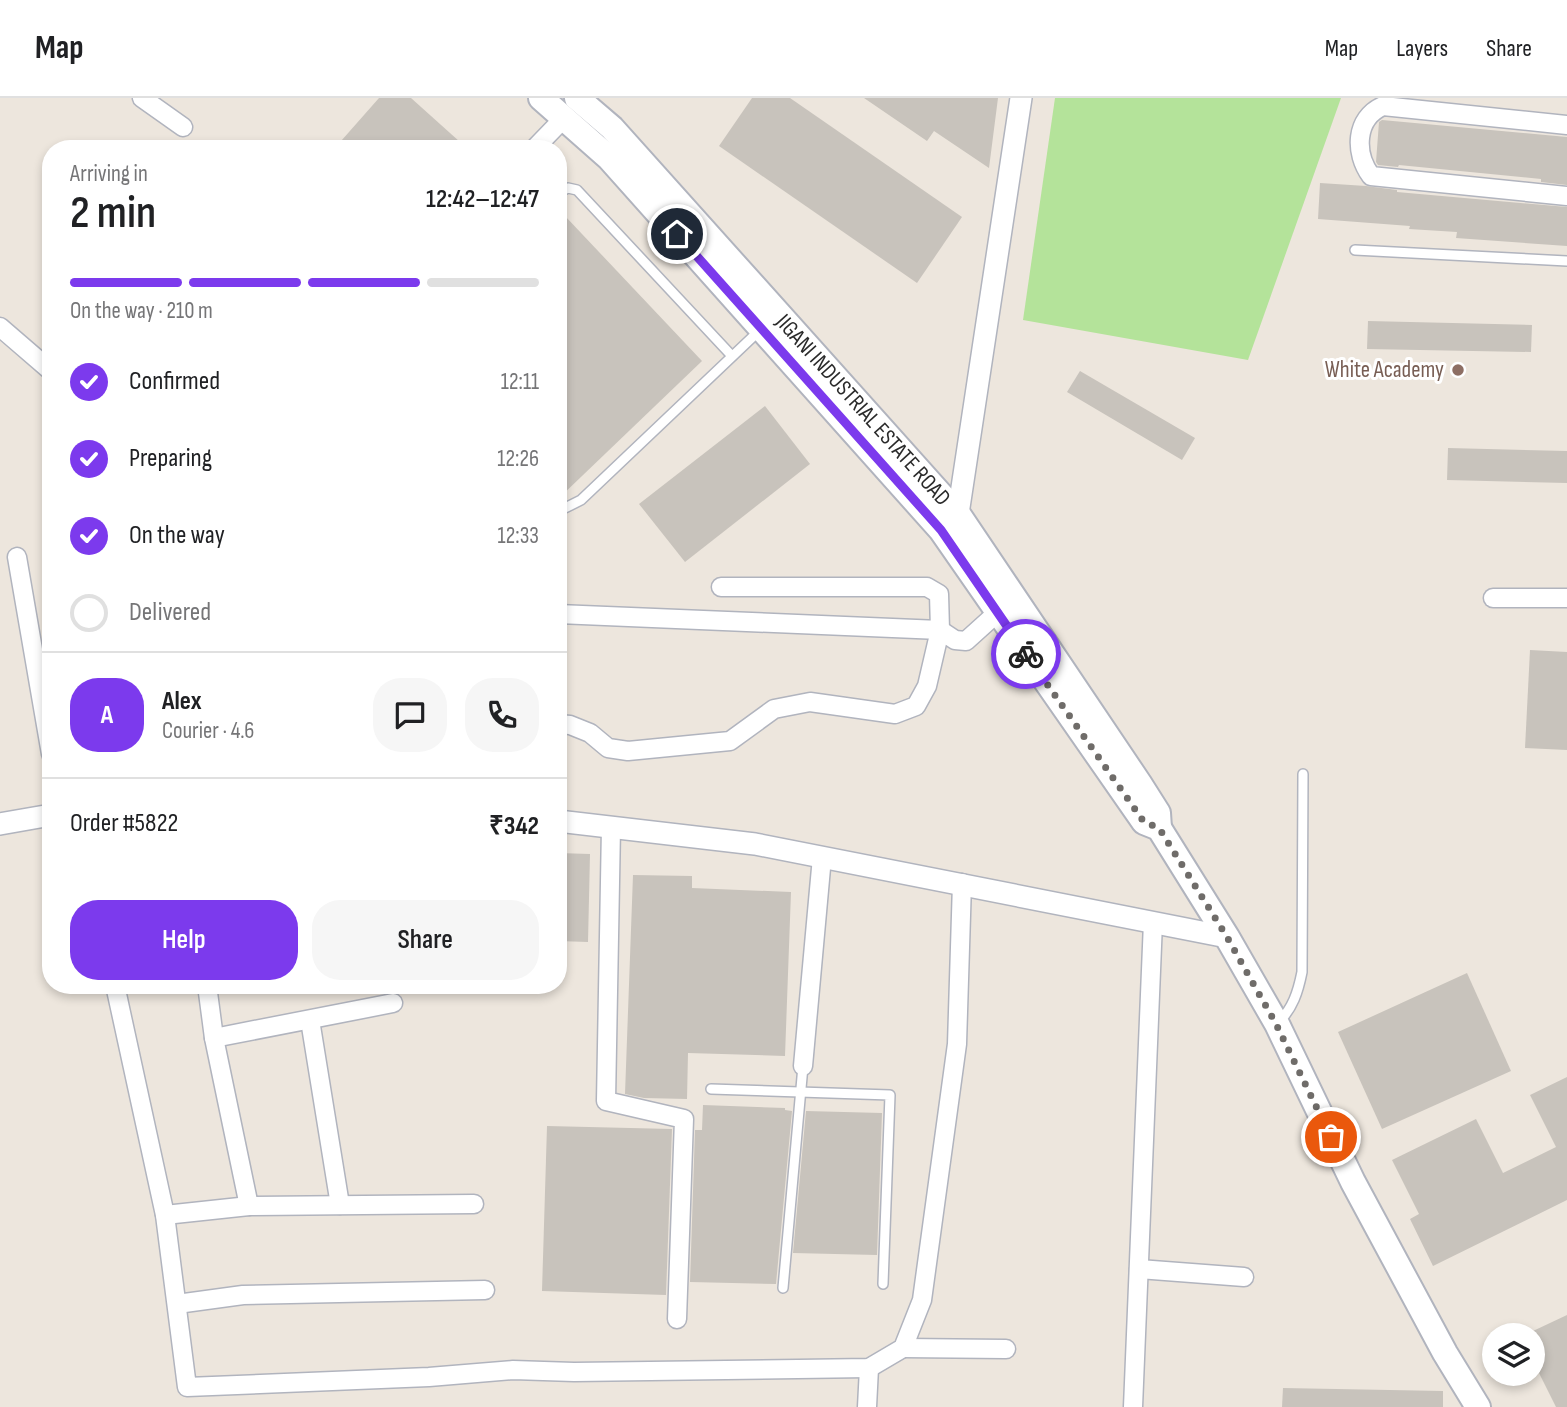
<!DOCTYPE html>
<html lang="en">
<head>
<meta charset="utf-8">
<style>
  body { margin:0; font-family:"Sofia Sans Condensed",sans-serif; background:#f6f6f6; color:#202124; height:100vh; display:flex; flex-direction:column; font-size:26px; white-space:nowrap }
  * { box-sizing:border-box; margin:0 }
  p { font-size:23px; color:#757577 }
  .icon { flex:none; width:38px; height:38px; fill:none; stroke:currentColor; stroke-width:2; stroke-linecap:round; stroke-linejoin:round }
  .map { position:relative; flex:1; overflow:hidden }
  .drawer { position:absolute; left:42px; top:42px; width:525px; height:854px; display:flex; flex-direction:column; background:#fff; border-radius:28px; box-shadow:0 4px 10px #0003 }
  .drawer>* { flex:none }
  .tools { position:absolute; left:1482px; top:1225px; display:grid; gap:14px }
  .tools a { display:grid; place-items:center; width:63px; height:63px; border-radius:50%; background:#fff; box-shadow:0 4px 10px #0003; font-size:35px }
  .pin { position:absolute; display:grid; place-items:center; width:60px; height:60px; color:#fff; margin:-30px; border:4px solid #fff; border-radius:50%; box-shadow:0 2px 7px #0007 }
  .courier { position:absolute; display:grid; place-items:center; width:70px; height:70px; margin:-35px; border:5px solid #7c3aed; border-radius:50%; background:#fff; color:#222; box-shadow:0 2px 9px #0007 }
  .headline em { font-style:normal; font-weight:600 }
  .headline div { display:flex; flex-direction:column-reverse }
  .headline { display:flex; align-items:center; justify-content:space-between; height:119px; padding:0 28px }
  h1 { font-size:46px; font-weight:600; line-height:52px }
  .bar { display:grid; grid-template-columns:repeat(4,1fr); gap:10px 7px; align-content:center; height:84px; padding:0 28px }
  .bar i { height:9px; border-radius:5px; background:#e0e0e0 }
  .bar .on { background:#7c3aed }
  .bar p { grid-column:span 4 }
  .line { display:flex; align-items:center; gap:18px; padding:0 28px; border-top:2px solid #e0e0e0 }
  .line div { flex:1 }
  .round { display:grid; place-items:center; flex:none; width:74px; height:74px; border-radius:28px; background:#f6f6f6 }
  ol { padding:0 28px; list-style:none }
  li { display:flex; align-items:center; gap:21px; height:77px }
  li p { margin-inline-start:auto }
  li .icon { padding:7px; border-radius:50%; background:#7c3aed; color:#fff; stroke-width:4 }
  li:last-child { color:#757577 }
  li i { width:38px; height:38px; border:4px solid #e0e0e0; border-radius:50% }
  .primary-button { display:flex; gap:14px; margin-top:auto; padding:14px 28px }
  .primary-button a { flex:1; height:80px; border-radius:28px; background:#7c3aed; color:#fff; font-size:28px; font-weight:600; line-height:80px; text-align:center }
  .primary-button a+a { background:#f6f6f6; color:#202124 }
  header { display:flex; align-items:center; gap:42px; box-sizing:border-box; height:98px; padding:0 35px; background:#fff; border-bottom:2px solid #e0e0e0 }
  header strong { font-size:33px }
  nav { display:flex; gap:38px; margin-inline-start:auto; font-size:24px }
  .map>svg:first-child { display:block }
  .green { fill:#b4e39a }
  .building { fill:#c8c3bc }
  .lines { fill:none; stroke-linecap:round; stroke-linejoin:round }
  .service-casing { stroke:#b1b4be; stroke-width:12 }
  .minor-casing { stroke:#b1b4be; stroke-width:21 }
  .tertiary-casing { stroke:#b1b4be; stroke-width:24 }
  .secondary-casing { stroke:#b1b4be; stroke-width:28 }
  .service { stroke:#fff; stroke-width:9 }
  .minor { stroke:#fff; stroke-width:18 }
  .tertiary { stroke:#fff; stroke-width:21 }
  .secondary { stroke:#fff; stroke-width:24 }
  .done { stroke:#6f6c69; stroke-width:7; stroke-dasharray:0 12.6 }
  .route { stroke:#7c3aed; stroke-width:9 }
  .education-dot { fill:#8d6e63; stroke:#fff; stroke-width:2.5 }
  .labels { text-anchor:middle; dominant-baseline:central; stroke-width:6; stroke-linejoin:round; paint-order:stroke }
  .education-label { font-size:23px; fill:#785e54; stroke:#fff; text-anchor:end }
  .street-label { font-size:23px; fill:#2b2b2b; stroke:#fff }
</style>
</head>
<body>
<header>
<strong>Map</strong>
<nav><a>Map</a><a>Layers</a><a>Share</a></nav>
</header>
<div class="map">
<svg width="1567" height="1309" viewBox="0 0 1567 1309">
  <rect width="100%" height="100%" fill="#ede6dd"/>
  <polygon class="green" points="1055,0 1341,0 1248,262 1023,222"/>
  <g class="building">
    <polygon points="379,0 411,0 460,44 453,51 334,51"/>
    <polygon points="752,0 790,0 962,119 917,185 719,48"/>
    <polygon points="864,0 998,0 989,70 934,33 927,43"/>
    <polygon points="1382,22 1567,39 1567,87 1541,84 1541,81 1399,67 1398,69 1378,67 1376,64 1379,24"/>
    <polygon points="1320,85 1366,88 1397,92 1397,94 1567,109 1567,148 1456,140 1457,134 1409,131 1410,128 1318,121"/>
    <polygon points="565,118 702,263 558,401 558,125"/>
    <polygon points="1368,223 1532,227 1531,254 1367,251"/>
    <polygon points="1080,273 1195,340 1182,362 1067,294"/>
    <polygon points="765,308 810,366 685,464 639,406"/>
    <polygon points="1448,350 1567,353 1567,385 1447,382"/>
    <polygon points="1530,552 1567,554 1567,652 1525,650"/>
    <polygon points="558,755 590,756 588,844 558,843"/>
    <polygon points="633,777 692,778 692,790 791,794 785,958 688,955 687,1001 644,1000 625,996"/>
    <polygon points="1467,875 1511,973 1382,1031 1338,934"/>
    <polygon points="1567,979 1567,1102 1433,1168 1410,1121 1419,1116 1392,1062 1476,1021 1503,1075 1556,1049 1530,997"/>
    <polygon points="703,1007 785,1010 785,1012 792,1013 776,1186 690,1184 695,1032 702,1032"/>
    <polygon points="806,1013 882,1015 877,1157 793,1155"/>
    <polygon points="547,1028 672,1031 666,1197 542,1193"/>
    <polygon points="1567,1217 1567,1309 1556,1309 1533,1263 1533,1233"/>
    <polygon points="1283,1290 1443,1293 1443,1309 1282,1309"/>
  </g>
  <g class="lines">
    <g class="service-casing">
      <g id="service">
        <polyline points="558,95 568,90 577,92 732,258"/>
        <polyline points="1355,152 1567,163"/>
        <polyline points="558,408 565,410 581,402 760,232"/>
        <path d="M1278,925c15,-15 20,-31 24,-51l1,-198"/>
        <polyline points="711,991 890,997 883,1186"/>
        <polyline points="783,1190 803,968"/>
      </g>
    </g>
    <g class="minor-casing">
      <g id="minor">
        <polyline points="142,0 183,29"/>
        <path d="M1567,27l-184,-19c-28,12 -29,47 -12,70l196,20"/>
        <polyline points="534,51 563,21"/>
        <polyline points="0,229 51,273"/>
        <polyline points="17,459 51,656"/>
        <polyline points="1493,500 1567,500"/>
        <polyline points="558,516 940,532 939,496 927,489 721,489"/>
        <polyline points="558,626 570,627 590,635 608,650 628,653 730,643 774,611 810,604 895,616 916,608 927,588 940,532 955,542 966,543 997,515"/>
        <polyline points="611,729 606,1003 684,1021 677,1221"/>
        <polyline points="115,887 165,1117 187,1289 429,1279 513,1272 574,1274 869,1270 903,1250 922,1202 957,946 962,785"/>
        <polyline points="207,887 214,940 249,1108"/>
        <polyline points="310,922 340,1107"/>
        <polyline points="214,940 393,905"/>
        <polyline points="803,968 822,759"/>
        <polyline points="165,1117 249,1108 474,1106"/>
        <polyline points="1139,1171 1244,1179"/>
        <polyline points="177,1206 243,1197 485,1192"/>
        <polyline points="903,1250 1006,1251"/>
        <polyline points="867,1309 869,1270"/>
        <polyline points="1133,1309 1153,824"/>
      </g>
    </g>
    <g class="tertiary-casing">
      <g id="tertiary">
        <polyline points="950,424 958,416 1021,0"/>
        <polyline points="558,723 755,746 1227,839"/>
        <polyline points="0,726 51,717"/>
      </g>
    </g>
    <g class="secondary-casing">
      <g id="secondary">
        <polyline points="541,0 609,60 941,432 1144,724 1159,730 1227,839 1277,926 1353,1084 1445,1255 1478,1309"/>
        <polyline points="577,0 612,30 958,416 1139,685 1158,715 1159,730"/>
      </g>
    </g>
    <use href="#service" class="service"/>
    <use href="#minor" class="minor"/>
    <use href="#tertiary" class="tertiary"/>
    <use href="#secondary" class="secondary"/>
  </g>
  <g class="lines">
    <polyline class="done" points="1026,556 1144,724 1159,730 1227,839 1276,926 1331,1039"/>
    <polyline class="route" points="677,136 941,432 1026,556"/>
  </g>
  <circle class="education-dot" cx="1458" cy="272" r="7"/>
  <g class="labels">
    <g class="education-label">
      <text x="1444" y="272">White Academy</text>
    </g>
    <g class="street-label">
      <text transform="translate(863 312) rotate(48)">JIGANI INDUSTRIAL ESTATE ROAD</text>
    </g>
  </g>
</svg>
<div class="tools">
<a><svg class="icon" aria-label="layers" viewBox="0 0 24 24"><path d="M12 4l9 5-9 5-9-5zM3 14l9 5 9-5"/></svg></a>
</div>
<div class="pin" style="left:1331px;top:1039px;background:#ea580c"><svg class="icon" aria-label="bag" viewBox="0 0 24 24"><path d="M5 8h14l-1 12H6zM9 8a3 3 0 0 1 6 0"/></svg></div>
<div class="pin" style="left:677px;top:136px;background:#1f2937"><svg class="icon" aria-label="home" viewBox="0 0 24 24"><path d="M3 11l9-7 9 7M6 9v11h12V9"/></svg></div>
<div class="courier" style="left:1026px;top:556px"><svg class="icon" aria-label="bike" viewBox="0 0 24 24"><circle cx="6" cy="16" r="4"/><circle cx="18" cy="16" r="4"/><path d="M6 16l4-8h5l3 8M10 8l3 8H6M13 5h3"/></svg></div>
<section class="drawer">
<div class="headline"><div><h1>2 min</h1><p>Arriving in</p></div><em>12:42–12:47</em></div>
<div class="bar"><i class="on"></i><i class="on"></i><i class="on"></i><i></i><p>On the way · 210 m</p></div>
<ol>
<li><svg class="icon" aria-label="check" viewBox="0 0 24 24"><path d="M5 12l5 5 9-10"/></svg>Confirmed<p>12:11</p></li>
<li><svg class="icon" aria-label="check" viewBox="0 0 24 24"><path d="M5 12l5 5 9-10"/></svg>Preparing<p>12:26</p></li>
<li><svg class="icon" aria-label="check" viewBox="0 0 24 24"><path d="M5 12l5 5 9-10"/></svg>On the way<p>12:33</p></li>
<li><i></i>Delivered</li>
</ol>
<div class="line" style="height:126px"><b class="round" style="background:#7c3aed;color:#fff">A</b><div><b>Alex</b><p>Courier · 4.6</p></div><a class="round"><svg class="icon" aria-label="chat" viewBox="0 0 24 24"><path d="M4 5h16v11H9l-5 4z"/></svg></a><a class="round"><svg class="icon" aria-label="phone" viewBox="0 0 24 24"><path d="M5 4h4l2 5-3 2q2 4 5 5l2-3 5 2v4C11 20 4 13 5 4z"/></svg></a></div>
<div class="line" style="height:91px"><div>Order #5822</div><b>₹342</b></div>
<div class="primary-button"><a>Help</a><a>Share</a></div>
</section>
</div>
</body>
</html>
